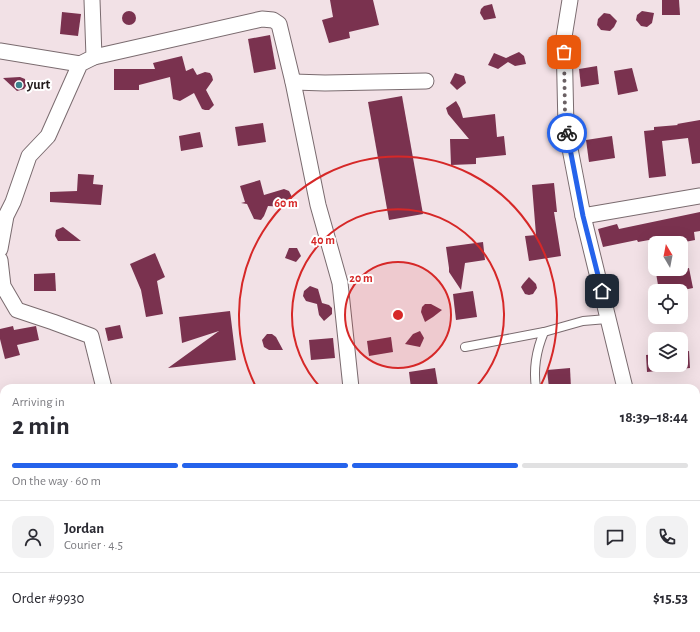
<!DOCTYPE html>
<html lang="en">
<head>
<meta charset="utf-8">
<style>
  body { margin:0; font-family:"Alegreya Sans",sans-serif; background:#f2f2f3; color:#2b2b33; height:100vh; display:flex; flex-direction:column; font-size:15px; white-space:nowrap }
  * { box-sizing:border-box; margin:0 }
  p { font-size:13px; color:#7c7c81 }
  .icon { flex:none; width:22px; height:22px; fill:none; stroke:currentColor; stroke-width:2; stroke-linecap:round; stroke-linejoin:round }
  .map { position:relative; flex:1; overflow:hidden }
  .drawer { position:absolute; left:0px; top:384px; width:700px; height:248px; display:flex; flex-direction:column; background:#fff; border-radius:12px 12px 0 0; box-shadow:0 4px 16px #0002 }
  .drawer>* { flex:none }
  .needle { width:26px; rotate:350deg }
  .tools { position:absolute; left:648px; top:236px; display:grid; gap:8px }
  .tools a { display:grid; place-items:center; width:40px; height:40px; border-radius:8px; background:#fff; box-shadow:0 4px 16px #0002; font-size:20px }
  .pin { position:absolute; display:grid; place-items:center; width:34px; height:34px; color:#fff; margin:-17px; border-radius:8px; box-shadow:0 2px 6px #0006 }
  .courier { position:absolute; display:grid; place-items:center; width:40px; height:40px; margin:-20px; border:3px solid #2563eb; border-radius:50%; background:#fff; color:#222; box-shadow:0 1px 5px #0007 }
  .head em { font-style:normal; font-weight:700 }
  .head div { display:flex; flex-direction:column-reverse }
  .head { display:flex; align-items:center; justify-content:space-between; height:68px; padding:0 12px }
  h1 { font-size:26px; font-weight:700; line-height:30px }
  .bar { display:grid; grid-template-columns:repeat(4,1fr); gap:6px 4px; align-content:center; height:48px; padding:0 12px }
  .bar i { height:5px; border-radius:3px; background:#e1e1e2 }
  .bar .on { background:#2563eb }
  .bar p { grid-column:span 4 }
  .line { display:flex; align-items:center; gap:10px; padding:0 12px; border-top:1px solid #e1e1e2 }
  .line div { flex:1 }
  .round { display:grid; place-items:center; flex:none; width:42px; height:42px; border-radius:12px; background:#f2f2f3 }
  .map>svg:first-child { display:block }
  .building { fill:#7a324f }
  .lines { fill:none; stroke-linecap:round; stroke-linejoin:round }
  .lane-casing { stroke:#7a6b6f; stroke-width:10 }
  .street-casing { stroke:#7a6b6f; stroke-width:17 }
  .lane { stroke:#fff; stroke-width:8 }
  .street { stroke:#fff; stroke-width:15 }
  .done { stroke:#6a6063; stroke-width:4; stroke-dasharray:0 7.2 }
  .route { stroke:#2563eb; stroke-width:5 }
  .ring { fill:none; stroke:#d62828; stroke-width:2 }
  .poi-dot { fill:#3c838d; stroke:#fff; stroke-width:1.5 }
  .labels { text-anchor:middle; dominant-baseline:central; stroke-width:4; stroke-linejoin:round; paint-order:stroke }
  .poi-label { font-size:14px; font-weight:bold; fill:#211b1c; stroke:#fff; text-anchor:start }
  .centre { fill:#d62828; stroke:#fff; stroke-width:2 }
  .ring-label { font-size:12px; text-anchor:middle; font-weight:bold; fill:#d62828; stroke:#fff; stroke-width:4; stroke-linejoin:round; paint-order:stroke }
</style>
</head>
<body>
<div class="map">
<svg width="700" height="632" viewBox="0 0 700 632">
  <rect width="100%" height="100%" fill="#f2e1e6"/>
  <g class="building">
    <polygon points="330,0 373,0 379,25 349,32 350,38 329,43 322,20 333,17"/>
    <polygon points="662,0 679,0 680,15 662,15"/>
    <polygon points="492,4 496,18 484,20 480,13 481,9 484,6"/>
    <circle cx="129" cy="18" r="7"/>
    <polygon points="642,11 654,13 652,23 647,27 641,26 636,20 637,15"/>
    <polygon points="62,12 81,14 78,36 60,34"/>
    <polygon points="604,13 610,14 617,21 614,27 610,31 601,30 597,25 598,19"/>
    <polygon points="270,35 276,69 254,73 248,39"/>
    <polygon points="519,52 524,56 526,64 515,66 508,62 498,69 488,65 494,53 506,58"/>
    <polygon points="182,56 186,71 193,68 197,75 205,72 210,73 212,76 213,80 206,90 214,105 209,110 205,110 202,109 194,93 180,101 173,99 170,77 139,85 139,90 114,90 114,69 155,69 153,63"/>
    <polygon points="597,66 599,84 581,87 579,69"/>
    <polygon points="632,68 638,91 618,95 614,71"/>
    <polygon points="455,73 464,76 466,83 457,90 450,83"/>
    <polygon points="20,77 25,79 26,86 24,89 17,91 3,78"/>
    <polygon points="402,96 423,214 389,220 368,102"/>
    <polygon points="456,101 460,108 463,118 495,114 497,137 504,136 506,155 476,158 476,164 451,165 450,139 469,139 448,114 446,108"/>
    <polygon points="700,120 700,163 692,164 688,138 662,141 666,176 649,178 644,131 654,130 654,127 678,125 677,124"/>
    <polygon points="263,123 266,142 238,146 235,127"/>
    <polygon points="200,132 203,147 181,151 179,136"/>
    <polygon points="612,136 615,158 589,162 586,140"/>
    <polygon points="78,174 94,175 93,184 103,185 101,205 50,202 50,192 77,191"/>
    <polygon points="260,180 264,195 284,189 289,191 292,197 290,203 286,207 268,206 264,216 261,220 254,219 247,204 241,203 245,202 240,186"/>
    <polygon points="554,183 557,212 554,212 561,256 529,261 525,236 536,235 532,185"/>
    <polygon points="700,212 700,231 694,232 695,240 685,242 685,243 660,243 660,238 638,242 637,240 603,247 598,229 617,224 619,229"/>
    <polygon points="63,227 81,241 58,241 55,236 56,230"/>
    <polygon points="483,242 485,260 465,263 461,290 449,272 449,268 446,247"/>
    <polygon points="289,248 297,248 301,256 296,262 285,258"/>
    <polygon points="155,253 165,277 157,281 163,314 146,317 141,290 130,264"/>
    <polygon points="689,268 693,288 679,291 659,291 656,273"/>
    <polygon points="55,273 56,291 34,291 34,274"/>
    <polygon points="529,277 536,284 537,288 533,294 529,295 525,294 521,287 523,284"/>
    <polygon points="310,286 318,289 322,303 329,305 332,308 332,314 324,321 319,315 317,304 306,301 303,296 304,291"/>
    <polygon points="473,291 477,317 456,320 453,294"/>
    <polygon points="425,304 431,304 442,310 433,317 425,322 421,312 422,307"/>
    <polygon points="230,311 236,360 168,368 219,331 182,343 179,317"/>
    <polygon points="120,325 123,338 108,341 105,328"/>
    <polygon points="13,326 14,330 36,326 39,340 17,345 20,355 5,359 0,339 0,329"/>
    <polygon points="420,331 424,338 420,347 405,344 413,334"/>
    <polygon points="267,334 272,334 276,337 283,350 269,350 264,347 262,340"/>
    <polygon points="391,337 393,352 369,356 367,341"/>
    <polygon points="333,338 335,358 311,360 309,340"/>
    <polygon points="689,351 690,368 647,372 646,355 655,354 655,365 681,365 681,352"/>
    <polygon points="435,368 438,386 429,388 411,388 409,372"/>
    <polygon points="570,368 571,388 549,388 547,370"/>
  </g>
  <g class="lines">
    <g class="lane-casing">
      <g id="lane">
        <polyline points="465,347 544,332"/>
        <path d="M536,388c-3,-20 0,-37 8,-56l39,-11 24,-2"/>
      </g>
    </g>
    <g class="street-casing">
      <g id="street">
        <polyline points="570,0 564,37 566,128 583,216 625,388"/>
        <polyline points="0,51 80,64"/>
        <polyline points="94,57 262,19 273,20 279,24 293,82 318,205 340,283 351,388"/>
        <polyline points="293,82 325,83 426,81"/>
        <polyline points="583,216 700,196"/>
        <polyline points="0,249 6,216 13,202 29,156 48,136 80,64 94,57 92,0"/>
        <polyline points="0,260 3,286 17,310 53,322 91,336 104,388"/>
        <polyline points="0,467 4,467"/>
        <polyline points="504,628 505,632"/>
        <polyline points="673,628 674,632"/>
        <polyline points="222,632 223,628"/>
      </g>
    </g>
    <use href="#lane" class="lane"/>
    <use href="#street" class="street"/>
  </g>
  <g class="lines">
    <polyline class="done" points="564,52 565,114 567,133"/>
    <polyline class="route" points="567,133 583,216 602,291"/>
  </g>
  <circle cx="398" cy="315" r="53" fill="#d62828" fill-opacity=".12"/>
  <g class="ring">
    <circle cx="398" cy="315" r="53"/>
    <path d="M321 388A106 106 0 1 1 475 388"/>
    <path d="M256 387A159 159 0 1 1 540 387"/>
  </g>
  <circle class="poi-dot" cx="19" cy="85" r="4"/>
  <g class="labels">
    <g class="poi-label">
      <text x="27" y="85">yurt</text>
    </g>
  </g>
  <circle cx="398" cy="315" r="6" class="centre"/>
  <g class="ring-label">
    <text x="286" y="207">60 m</text>
    <text x="323" y="244">40 m</text>
    <text x="361" y="282">20 m</text>
  </g>
</svg>
<div class="tools">
<a><svg class="needle" viewBox="-14 -14 28 28"><path d="M0-13l5 13h-10z" fill="#e53935"/><path d="M0 13l5-13h-10z" fill="#7c7c81"/></svg></a>
<a><svg class="icon" aria-label="locate" viewBox="0 0 24 24"><circle cx="12" cy="12" r="6"/><path d="M12 2v4M12 18v4M2 12h4M18 12h4"/></svg></a>
<a><svg class="icon" aria-label="layers" viewBox="0 0 24 24"><path d="M12 4l9 5-9 5-9-5zM3 14l9 5 9-5"/></svg></a>
</div>
<div class="pin" style="left:564px;top:52px;background:#ea580c"><svg class="icon" aria-label="bag" viewBox="0 0 24 24"><path d="M5 8h14l-1 12H6zM9 8a3 3 0 0 1 6 0"/></svg></div>
<div class="pin" style="left:602px;top:291px;background:#1f2937"><svg class="icon" aria-label="home" viewBox="0 0 24 24"><path d="M3 11l9-7 9 7M6 9v11h12V9"/></svg></div>
<div class="courier" style="left:567px;top:133px"><svg class="icon" aria-label="bike" viewBox="0 0 24 24"><circle cx="6" cy="16" r="4"/><circle cx="18" cy="16" r="4"/><path d="M6 16l4-8h5l3 8M10 8l3 8H6M13 5h3"/></svg></div>
<section class="drawer">
<div class="head"><div><h1>2 min</h1><p>Arriving in</p></div><em>18:39–18:44</em></div>
<div class="bar"><i class="on"></i><i class="on"></i><i class="on"></i><i></i><p>On the way · 60 m</p></div>
<div class="line" style="height:72px"><a class="round"><svg class="icon" aria-label="person" viewBox="0 0 24 24"><circle cx="12" cy="8" r="4"/><path d="M4 21q1-7 8-7t8 7"/></svg></a><div><b>Jordan</b><p>Courier · 4.5</p></div><a class="round"><svg class="icon" aria-label="chat" viewBox="0 0 24 24"><path d="M4 5h16v11H9l-5 4z"/></svg></a><a class="round"><svg class="icon" aria-label="phone" viewBox="0 0 24 24"><path d="M5 4h4l2 5-3 2q2 4 5 5l2-3 5 2v4C11 20 4 13 5 4z"/></svg></a></div>
<div class="line" style="height:52px"><div>Order #9930</div><b>$15.53</b></div>
</section>
</div>
</body>
</html>
